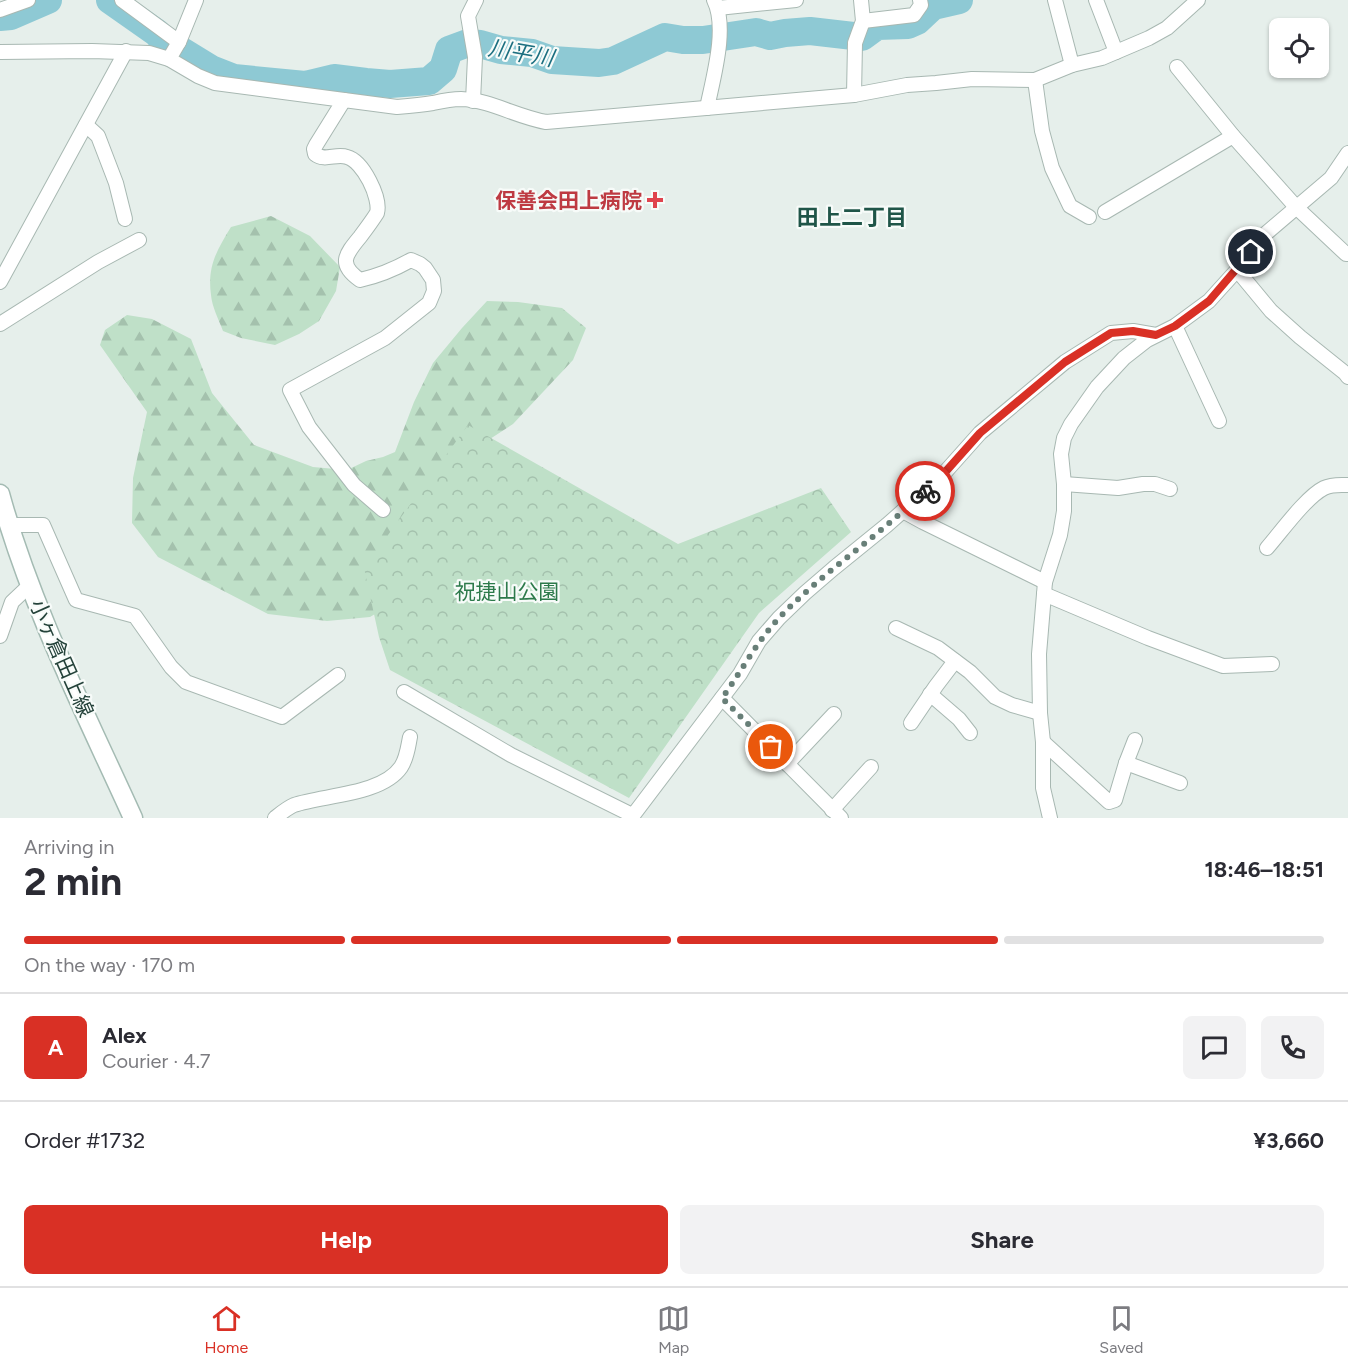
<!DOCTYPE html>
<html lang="en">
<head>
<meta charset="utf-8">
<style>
  body { margin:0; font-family:Figtree,"Noto Sans JP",sans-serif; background:#f2f2f3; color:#2b2b33; height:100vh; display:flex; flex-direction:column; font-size:22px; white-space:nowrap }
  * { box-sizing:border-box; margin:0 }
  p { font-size:20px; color:#7c7c81 }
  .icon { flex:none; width:33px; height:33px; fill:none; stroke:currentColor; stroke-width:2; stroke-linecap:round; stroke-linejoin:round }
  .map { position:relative; height:818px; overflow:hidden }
  .side { display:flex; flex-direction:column; background:#fff; flex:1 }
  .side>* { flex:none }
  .tools { position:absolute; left:1269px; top:18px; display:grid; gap:12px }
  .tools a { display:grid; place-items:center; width:60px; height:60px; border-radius:9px; background:#fff; box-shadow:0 2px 4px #0004; font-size:30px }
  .pin { position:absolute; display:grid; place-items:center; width:51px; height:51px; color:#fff; margin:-26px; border:3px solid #fff; border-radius:50%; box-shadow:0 2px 6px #0007 }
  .courier { position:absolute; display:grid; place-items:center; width:60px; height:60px; margin:-30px; border:4px solid #d93025; border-radius:50%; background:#fff; color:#222; box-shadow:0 2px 8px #0007 }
  .overview em { font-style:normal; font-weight:700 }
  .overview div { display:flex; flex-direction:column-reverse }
  .overview { display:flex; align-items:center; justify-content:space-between; height:102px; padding:0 24px }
  h1 { font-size:39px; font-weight:700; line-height:45px }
  .bar { display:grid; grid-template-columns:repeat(4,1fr); gap:9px 6px; align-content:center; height:72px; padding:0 24px }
  .bar i { height:8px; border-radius:4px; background:#e1e1e2 }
  .bar .current { background:#d93025 }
  .bar p { grid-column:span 4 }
  .line { display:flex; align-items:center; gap:15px; padding:0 24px; border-top:2px solid #e1e1e2 }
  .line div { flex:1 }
  .round { display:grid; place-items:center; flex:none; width:63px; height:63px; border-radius:9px; background:#f2f2f3 }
  .button { display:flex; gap:12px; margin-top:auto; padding:12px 24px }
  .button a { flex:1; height:69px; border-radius:9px; background:#d93025; color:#fff; font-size:24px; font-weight:700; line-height:69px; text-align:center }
  .button a+a { background:#f2f2f3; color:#2b2b33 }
  .dock { display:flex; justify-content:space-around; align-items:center; height:84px; border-top:2px solid #e1e1e2; background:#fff; font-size:16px; color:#7c7c81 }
  .dock a { display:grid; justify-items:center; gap:3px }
  .dock .current { color:#d93025 }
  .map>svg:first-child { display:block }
  .forest { fill:url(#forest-firs) }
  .park { fill:url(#park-crowns) }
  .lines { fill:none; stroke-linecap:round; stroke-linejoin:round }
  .river { stroke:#8ec9d4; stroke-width:28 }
  .minor-casing { stroke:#a8b8b2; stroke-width:16 }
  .secondary-casing { stroke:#a4bbb3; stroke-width:21 }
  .minor { stroke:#fff; stroke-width:14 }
  .secondary { stroke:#fff; stroke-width:18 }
  .done { stroke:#687f78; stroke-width:6; stroke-dasharray:0 10.8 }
  .route { stroke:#d93025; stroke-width:8 }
  .health-dot { fill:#e0444e; stroke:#f7fbf9; stroke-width:2 }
  .labels { text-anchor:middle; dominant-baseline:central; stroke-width:4.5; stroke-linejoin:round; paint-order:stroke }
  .health-label { font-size:21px; font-weight:bold; fill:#be3a42; stroke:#f7fbf9; text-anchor:end }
  .park-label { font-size:21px; fill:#2d7a4b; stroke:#f7fbf9 }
  .street-label { font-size:21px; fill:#24423a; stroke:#f7fbf9 }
  .water-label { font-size:22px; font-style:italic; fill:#1c6f80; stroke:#f7fbf9 }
  .neighbourhood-label { font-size:22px; font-weight:bold; fill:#1f5548; stroke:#f7fbf9 }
</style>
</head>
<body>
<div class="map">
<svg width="1348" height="818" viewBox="0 0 1348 818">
  <defs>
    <pattern id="forest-firs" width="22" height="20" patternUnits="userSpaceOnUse" patternTransform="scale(1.5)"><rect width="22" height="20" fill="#bfe0c8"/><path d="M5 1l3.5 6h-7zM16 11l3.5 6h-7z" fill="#a4c1ad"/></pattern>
    <pattern id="park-crowns" width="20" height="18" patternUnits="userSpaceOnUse" patternTransform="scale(1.5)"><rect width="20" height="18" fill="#bfe0c8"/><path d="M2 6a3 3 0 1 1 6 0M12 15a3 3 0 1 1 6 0" fill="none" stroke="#a4c1ad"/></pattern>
  </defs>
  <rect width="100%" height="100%" fill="#e6efeb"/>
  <g class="forest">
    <path d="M271,216l39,20 30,31 -4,24 -17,30 -20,13 -24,11 -34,-7 -18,-7c-4,-11 -11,-24 -12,-36 -4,-29 6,-45 20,-68z"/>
    <polygon points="487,301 518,302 562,308 586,328 573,360 513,424 473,450 402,598 370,617 327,621 268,614 158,557 132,523 133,478 147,412 100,345 105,330 127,315 152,319 191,339 212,393 254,445 313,467 347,470 366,461 383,457 395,452 414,402 433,363 462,328"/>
  </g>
  <polygon class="park" points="468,425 678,544 821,488 851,532 759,613 629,798 390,670 379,637 364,568"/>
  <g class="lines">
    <g class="river">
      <polyline points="110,0 157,33 162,39 211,69 234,78 305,85 334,78 366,82 390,84 429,81 443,69 449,50 468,43 480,44 501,50 532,53 552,60 599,63 613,61 665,37 683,40 703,40 756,32 770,36 785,33 810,31 862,37 877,26 908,25 917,21 933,6 959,0"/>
      <polyline points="0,17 11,16 48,0"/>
    </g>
    <g class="minor-casing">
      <g id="minor">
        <polyline points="122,0 179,42 169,59"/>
        <polyline points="1055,0 1072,65"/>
        <polyline points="1096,0 1116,52"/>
        <polyline points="718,8 796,0"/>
        <polyline points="0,10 28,0"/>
        <polyline points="863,21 914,15 921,5 920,0"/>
        <polyline points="179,42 196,0"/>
        <path d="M0,52l92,-1 57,2 20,6 29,17 17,7 182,24c12,-1 24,-2 36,-4 9,-2 19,-4 28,-4 29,1 56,18 85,23l308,-27 53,-10 29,-2 36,-4 63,1 37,-15 30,-7 47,-20 18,-10 31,-28"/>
        <polyline points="1177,67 1233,136 1296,207 1346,254 1348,254"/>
        <polyline points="1035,80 1042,131 1052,168 1070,206 1089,217"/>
        <polyline points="854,95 855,43 863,21 861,0"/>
        <path d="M344,100l-28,45 -2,4 1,5c10,8 21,-1 32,3 16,4 34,41 30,56 -5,8 -11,16 -17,24 -14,17 -23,27 0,43 18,-4 35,-11 51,-20l9,4 5,4 8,12 1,11 -5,12 -44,35 -95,52 19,37 21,27 24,31 29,25"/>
        <polyline points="473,101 475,57 468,16 476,0"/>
        <path d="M707,108c6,-30 21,-80 7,-108"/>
        <polyline points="86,125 98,136 116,183 125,219"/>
        <polyline points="1348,153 1331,178 1264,235 1237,270 1271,311 1300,337 1345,373 1348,377"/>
        <polyline points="1105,212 1233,136"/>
        <polyline points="0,282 126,51"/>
        <polyline points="0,324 98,262 139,240"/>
        <polyline points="1175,326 1219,421"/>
        <polyline points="1064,484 1118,488 1143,484 1155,484 1170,489"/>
        <polyline points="903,511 923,522 1045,582"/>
        <polyline points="8,525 43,525 76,600 135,616 171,667 186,682 282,717 338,675"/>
        <path d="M1267,548c14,-16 39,-51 57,-60 8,-4 16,-3 24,-3"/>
        <polyline points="1044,594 1148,638 1223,666 1272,664"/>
        <polyline points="896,628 938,648 970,672 995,697 1012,705 1040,713"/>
        <polyline points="0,636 12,602 30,585"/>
        <polyline points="404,692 511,755 632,815"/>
        <polyline points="930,694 959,719 970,733"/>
        <polyline points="722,698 841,818"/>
        <polyline points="911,723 936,686 955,661"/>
        <polyline points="1043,742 1109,802 1115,800 1126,763 1135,740"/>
        <polyline points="1126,763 1180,783"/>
        <polyline points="787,764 834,714"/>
        <polyline points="832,810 871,767"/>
        <path d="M275,818c5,-4 12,-10 19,-13 29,-10 88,-10 107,-38 6,-9 7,-20 9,-30"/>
        <polyline points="631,818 740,674 759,641 779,618 805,593 834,568 887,525 939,479 980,433 1065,362 1111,333 1133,331 1156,335"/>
        <polyline points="1050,818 1043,788 1043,742 1040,713 1039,654 1045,582 1060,535 1064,511 1064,484 1061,454 1064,438 1071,424 1097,387 1124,358 1147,340 1175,326 1209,301 1237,270"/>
      </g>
    </g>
    <g class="secondary-casing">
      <path id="secondary" d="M0,494c31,113 85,218 133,324"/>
    </g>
    <use href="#minor" class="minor"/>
    <use href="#secondary" class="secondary"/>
  </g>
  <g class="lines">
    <path class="done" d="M771,747l-49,-49c19,-26 34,-55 56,-79 33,-35 72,-63 109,-94 13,-11 25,-22 38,-34"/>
    <polyline class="route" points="925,491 939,479 980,433 1065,362 1111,333 1133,331 1156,335 1175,326 1209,301 1251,252"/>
  </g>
  <path class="health-dot" d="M652 191h6v6h6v6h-6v6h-6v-6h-6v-6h6z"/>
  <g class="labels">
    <g class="health-label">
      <text x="642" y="200">保善会田上病院</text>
    </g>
    <g class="park-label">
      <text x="507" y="591">祝捷山公園</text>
    </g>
    <g class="street-label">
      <text transform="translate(62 658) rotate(66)">小ヶ倉田上線</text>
    </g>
    <g class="water-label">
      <text transform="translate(521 53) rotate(10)">川平川</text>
    </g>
    <g class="neighbourhood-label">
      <text x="852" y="217">田上二丁目</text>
    </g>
  </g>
</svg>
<div class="tools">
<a><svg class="icon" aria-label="locate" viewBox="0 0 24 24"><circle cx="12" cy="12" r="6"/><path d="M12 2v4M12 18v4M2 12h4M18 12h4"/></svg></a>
</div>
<div class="pin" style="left:771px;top:747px;background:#ea580c"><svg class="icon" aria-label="bag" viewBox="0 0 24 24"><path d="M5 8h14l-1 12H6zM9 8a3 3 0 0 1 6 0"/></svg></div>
<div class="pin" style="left:1251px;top:252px;background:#1f2937"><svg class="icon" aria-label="home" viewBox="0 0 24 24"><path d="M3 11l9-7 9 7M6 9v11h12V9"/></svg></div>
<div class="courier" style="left:925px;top:491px"><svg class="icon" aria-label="bike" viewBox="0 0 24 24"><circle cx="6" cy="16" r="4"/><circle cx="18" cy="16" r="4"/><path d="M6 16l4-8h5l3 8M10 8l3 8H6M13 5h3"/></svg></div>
</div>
<section class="side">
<div class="overview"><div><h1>2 min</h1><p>Arriving in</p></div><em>18:46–18:51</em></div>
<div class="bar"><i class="current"></i><i class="current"></i><i class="current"></i><i></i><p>On the way · 170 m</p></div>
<div class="line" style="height:108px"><b class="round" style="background:#d93025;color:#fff">A</b><div><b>Alex</b><p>Courier · 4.7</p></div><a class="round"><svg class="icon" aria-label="chat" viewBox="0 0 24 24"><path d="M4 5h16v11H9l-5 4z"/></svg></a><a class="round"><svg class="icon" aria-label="phone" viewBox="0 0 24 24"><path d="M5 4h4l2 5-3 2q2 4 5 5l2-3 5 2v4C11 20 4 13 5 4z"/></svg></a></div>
<div class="line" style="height:78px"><div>Order #1732</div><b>¥3,660</b></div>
<div class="button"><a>Help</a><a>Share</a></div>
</section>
<nav class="dock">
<a class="current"><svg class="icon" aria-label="home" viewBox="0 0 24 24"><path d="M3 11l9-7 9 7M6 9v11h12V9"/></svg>Home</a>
<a><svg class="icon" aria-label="map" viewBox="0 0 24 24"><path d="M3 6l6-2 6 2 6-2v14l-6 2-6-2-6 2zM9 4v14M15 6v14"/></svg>Map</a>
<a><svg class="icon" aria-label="saved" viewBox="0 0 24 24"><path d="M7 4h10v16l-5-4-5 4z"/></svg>Saved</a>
</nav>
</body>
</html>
